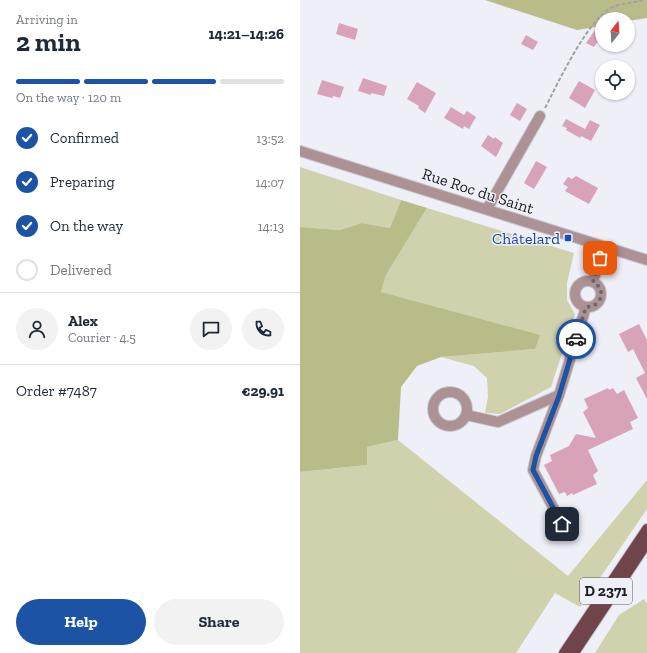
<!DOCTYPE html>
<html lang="en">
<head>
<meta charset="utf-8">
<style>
  body { margin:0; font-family:"Zilla Slab",serif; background:#f2f2f3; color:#1f2937; height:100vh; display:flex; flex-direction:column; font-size:15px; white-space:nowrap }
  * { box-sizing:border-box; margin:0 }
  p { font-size:13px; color:#747a83 }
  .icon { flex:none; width:22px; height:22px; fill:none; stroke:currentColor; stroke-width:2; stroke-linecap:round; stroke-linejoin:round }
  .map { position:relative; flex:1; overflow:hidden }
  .details { display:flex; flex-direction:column; background:#fff; width:300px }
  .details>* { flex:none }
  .needle { width:26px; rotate:17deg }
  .controls { position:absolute; left:295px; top:12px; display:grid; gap:8px }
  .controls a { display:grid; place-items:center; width:40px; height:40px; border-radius:50%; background:#fff; box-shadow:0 1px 3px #0004; font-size:20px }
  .pin { position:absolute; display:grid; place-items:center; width:34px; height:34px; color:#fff; margin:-17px; border-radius:8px; box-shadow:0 2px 6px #0006 }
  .courier { position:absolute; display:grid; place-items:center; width:40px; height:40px; margin:-20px; border:3px solid #1c53a5; border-radius:50%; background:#fff; color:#222; box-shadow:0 1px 5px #0007 }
  .overview em { font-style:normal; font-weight:700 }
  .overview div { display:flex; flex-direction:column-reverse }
  .overview { display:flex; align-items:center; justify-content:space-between; height:68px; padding:0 16px }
  h1 { font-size:26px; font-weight:700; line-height:30px }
  .bar { display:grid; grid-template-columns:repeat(4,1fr); gap:6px 4px; align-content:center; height:48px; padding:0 16px }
  .bar i { height:5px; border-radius:3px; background:#e0e1e3 }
  .bar .on { background:#1c53a5 }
  .bar p { grid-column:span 4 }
  .line { display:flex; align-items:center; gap:10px; padding:0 16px; border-top:1px solid #e0e1e3 }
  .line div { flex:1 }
  .round { display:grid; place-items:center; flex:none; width:42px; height:42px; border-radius:21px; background:#f2f2f3 }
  ol { padding:0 16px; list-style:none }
  li { display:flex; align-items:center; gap:12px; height:44px }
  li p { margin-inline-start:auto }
  li .icon { padding:4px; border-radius:50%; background:#1c53a5; color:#fff; stroke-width:4 }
  li:last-child { color:#747a83 }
  li i { width:22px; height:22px; border:2px solid #e0e1e3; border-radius:50% }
  .primary-button { display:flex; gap:8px; margin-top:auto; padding:8px 16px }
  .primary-button a { flex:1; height:46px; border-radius:24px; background:#1c53a5; color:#fff; font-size:16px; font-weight:700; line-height:46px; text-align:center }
  .primary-button a+a { background:#f2f2f3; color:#1f2937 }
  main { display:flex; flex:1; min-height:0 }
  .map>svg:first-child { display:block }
  .green { fill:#cfd2ac }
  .forest { fill:#b9bc88 }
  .building { fill:#d8a2b8 }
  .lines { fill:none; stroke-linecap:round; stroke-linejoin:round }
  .minor-casing { stroke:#c9c9d1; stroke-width:12 }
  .major-casing { stroke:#c9c9d1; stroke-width:12 }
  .path { stroke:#a0a0a6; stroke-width:2; stroke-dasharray:4 2; stroke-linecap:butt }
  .minor { stroke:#ac9294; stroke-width:10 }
  .major { stroke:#6f454b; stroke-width:10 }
  .done { stroke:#67676c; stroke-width:4; stroke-dasharray:0 7.2 }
  .route { stroke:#1c53a5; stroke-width:5 }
  .transit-dot { fill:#1a4fb4; stroke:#efeff8; stroke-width:1.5 }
  .labels { text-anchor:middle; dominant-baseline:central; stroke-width:3; stroke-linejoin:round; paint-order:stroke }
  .shield { fill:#efeff8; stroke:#5d5d62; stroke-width:1 }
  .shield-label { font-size:15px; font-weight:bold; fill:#1e1e21 }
  .street-label { font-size:16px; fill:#1e1e21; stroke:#efeff8 }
  .transit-label { font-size:16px; fill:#164399; stroke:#efeff8; text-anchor:end }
</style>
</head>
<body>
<main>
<section class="details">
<div class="overview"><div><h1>2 min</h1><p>Arriving in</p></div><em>14:21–14:26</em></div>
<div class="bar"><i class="on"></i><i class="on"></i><i class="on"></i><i></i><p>On the way · 120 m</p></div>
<ol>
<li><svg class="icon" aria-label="check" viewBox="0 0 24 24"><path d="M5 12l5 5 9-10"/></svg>Confirmed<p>13:52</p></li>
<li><svg class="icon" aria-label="check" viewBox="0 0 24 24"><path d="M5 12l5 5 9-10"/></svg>Preparing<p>14:07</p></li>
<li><svg class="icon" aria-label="check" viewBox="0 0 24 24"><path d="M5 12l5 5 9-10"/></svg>On the way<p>14:13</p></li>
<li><i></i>Delivered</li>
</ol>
<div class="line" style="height:72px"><a class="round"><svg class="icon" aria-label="person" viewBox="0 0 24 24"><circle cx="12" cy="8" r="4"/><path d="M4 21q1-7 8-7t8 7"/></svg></a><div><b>Alex</b><p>Courier · 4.5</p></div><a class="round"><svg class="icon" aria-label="chat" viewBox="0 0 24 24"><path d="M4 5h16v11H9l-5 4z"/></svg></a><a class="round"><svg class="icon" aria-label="phone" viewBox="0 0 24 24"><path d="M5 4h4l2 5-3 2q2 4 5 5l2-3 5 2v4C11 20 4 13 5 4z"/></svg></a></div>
<div class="line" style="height:52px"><div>Order #7487</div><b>€29.91</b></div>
<div class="primary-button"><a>Help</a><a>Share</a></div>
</section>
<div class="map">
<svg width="347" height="653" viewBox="0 0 347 653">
  <rect width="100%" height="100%" fill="#efeff8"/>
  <g class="green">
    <polygon points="0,167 101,200 90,228 62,223 40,230 0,227"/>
    <polygon points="127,208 274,253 267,283 267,300 275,314 251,387 200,414 185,413 188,397 187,378 174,366 141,357 235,349 81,292 86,275"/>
    <polygon points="98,440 268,576 347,480 347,509 280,607 255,593 216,653 0,653 0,472 67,465 67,447"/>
    <polygon points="344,599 347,604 347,653 295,653 319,615"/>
  </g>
  <g class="forest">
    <polygon points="185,0 347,0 347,18 328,21 328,19 302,19 302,26 277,30"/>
    <polygon points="101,200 127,208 86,275 81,292 240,335 235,349 141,357 117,366 101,387 98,440 67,447 67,465 0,472 0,227 40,230 62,223 90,228"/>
  </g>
  <g class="building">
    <polygon points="302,20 302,35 294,47 286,43"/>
    <polygon points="39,23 58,29 55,40 36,34"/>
    <polygon points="226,35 238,42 233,50 221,44"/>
    <polygon points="63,78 87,86 84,96 71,93 71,95 58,91"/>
    <polygon points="22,80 44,87 40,98 33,96 32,98 17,94"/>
    <polygon points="279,81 295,90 285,108 269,98"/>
    <polygon points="117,82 136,93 125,113 118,108 119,106 107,99"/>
    <polygon points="217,103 227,109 220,121 210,115"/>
    <polygon points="151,107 164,115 167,111 176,117 169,129 164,126 163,129 144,118"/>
    <polygon points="266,119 285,129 290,120 300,125 291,141 281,136 280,138 266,130 267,128 262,126"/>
    <polygon points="188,135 194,139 195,137 203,143 196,157 181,146"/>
    <polygon points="236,161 247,167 234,189 224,183"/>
    <polygon points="276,176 298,188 289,204 265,191 268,187 263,184 268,177 272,179"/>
    <polygon points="339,324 347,340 347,399 336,378 345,373 333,349 328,352 319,334"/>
    <polygon points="308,388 309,390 313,388 317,394 324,390 338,418 330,422 333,429 288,450 298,471 293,475 297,484 273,495 272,493 267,496 265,492 259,494 244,465 252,461 250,455 269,446 276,434 296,438 283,412 288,408 284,399"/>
  </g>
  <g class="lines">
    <g class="minor-casing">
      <g id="minor">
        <polyline points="0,151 347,260"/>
        <polyline points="187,209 240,116"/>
        <circle cx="288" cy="294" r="13"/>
        <polyline points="293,282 304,247"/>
        <circle cx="150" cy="409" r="17"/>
        <polyline points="259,395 236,456 233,470 262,524"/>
        <polyline points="166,415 198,422 259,395 286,307"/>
      </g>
    </g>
    <g class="major-casing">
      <g id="major">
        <polyline points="264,653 347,529"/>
        <polyline points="274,653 347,543"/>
      </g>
    </g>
    <path class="path" d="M245,108c13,-25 43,-90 68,-101 9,-4 21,-4 30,-7"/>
    <use href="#minor" class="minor"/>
    <use href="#major" class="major"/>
  </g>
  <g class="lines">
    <path class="done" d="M276,339l10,-32c16,0 21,-18 7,-25l7,-24"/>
    <polyline class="route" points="262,524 233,470 236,456 259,396 276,339"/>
  </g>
  <rect class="transit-dot" x="264" y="234" width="8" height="8" rx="2"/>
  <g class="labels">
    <rect class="shield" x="280" y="578" width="52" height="26" rx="3"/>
    <g class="shield-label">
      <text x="306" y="591">D 2371</text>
    </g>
    <g class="street-label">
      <text transform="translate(178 191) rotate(18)">Rue Roc du Saint</text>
    </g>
    <g class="transit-label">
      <text x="260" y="238">Châtelard</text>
    </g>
  </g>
</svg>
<div class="controls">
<a><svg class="needle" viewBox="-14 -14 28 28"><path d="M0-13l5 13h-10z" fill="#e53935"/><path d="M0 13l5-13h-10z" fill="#747a83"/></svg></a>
<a><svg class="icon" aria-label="locate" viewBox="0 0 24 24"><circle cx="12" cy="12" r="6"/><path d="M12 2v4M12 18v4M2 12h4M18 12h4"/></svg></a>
</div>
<div class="pin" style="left:300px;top:258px;background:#ea580c"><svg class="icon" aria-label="bag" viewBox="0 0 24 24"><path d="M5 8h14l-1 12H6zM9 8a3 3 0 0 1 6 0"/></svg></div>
<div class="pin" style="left:262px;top:524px;background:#1f2937"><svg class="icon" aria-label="home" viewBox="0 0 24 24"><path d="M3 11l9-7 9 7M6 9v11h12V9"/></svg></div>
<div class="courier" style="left:276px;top:339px"><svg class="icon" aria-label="car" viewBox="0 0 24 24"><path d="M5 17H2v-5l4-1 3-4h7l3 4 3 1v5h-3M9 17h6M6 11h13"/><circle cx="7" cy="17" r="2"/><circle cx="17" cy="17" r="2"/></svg></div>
</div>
</main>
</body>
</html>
